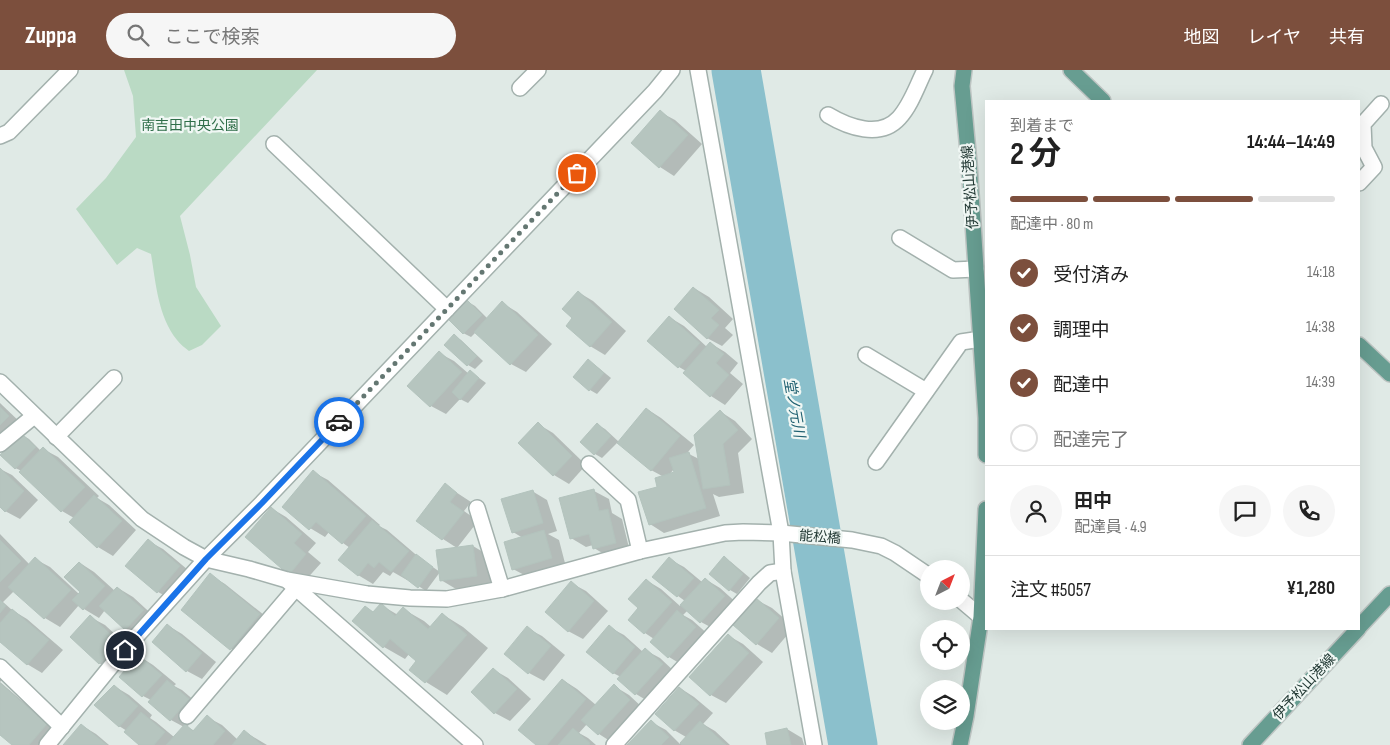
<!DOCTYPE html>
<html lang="ja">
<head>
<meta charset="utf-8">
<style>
  body { margin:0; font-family:"Sofia Sans Condensed","Noto Sans JP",sans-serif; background:#f6f6f6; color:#222; height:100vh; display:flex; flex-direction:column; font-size:19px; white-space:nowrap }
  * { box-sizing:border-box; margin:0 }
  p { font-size:16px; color:#767676 }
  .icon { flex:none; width:28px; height:28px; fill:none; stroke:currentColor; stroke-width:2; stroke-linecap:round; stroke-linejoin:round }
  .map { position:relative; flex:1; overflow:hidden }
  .drawer { position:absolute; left:985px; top:30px; width:375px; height:530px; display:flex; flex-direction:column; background:#fff; border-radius:0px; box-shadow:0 5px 20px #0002 }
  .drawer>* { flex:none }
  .needle { width:32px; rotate:42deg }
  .buttons { position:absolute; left:920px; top:490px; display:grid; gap:10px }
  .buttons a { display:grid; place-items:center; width:50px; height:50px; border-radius:50%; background:#fff; box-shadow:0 5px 20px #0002; font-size:25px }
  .pin { position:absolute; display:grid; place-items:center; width:42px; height:42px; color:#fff; margin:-21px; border:2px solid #fff; border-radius:50%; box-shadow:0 1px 5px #0007 }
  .courier { position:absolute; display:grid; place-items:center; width:50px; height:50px; margin:-25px; border:4px solid #1a73e8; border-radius:50%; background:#fff; color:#222; box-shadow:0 1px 6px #0007 }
  .head em { font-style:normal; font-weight:700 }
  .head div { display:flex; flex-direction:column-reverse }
  .head { display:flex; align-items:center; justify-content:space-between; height:85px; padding:0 25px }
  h1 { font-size:32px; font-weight:700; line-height:38px }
  .bar { display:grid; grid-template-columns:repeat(4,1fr); gap:8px 5px; align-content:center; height:60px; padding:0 25px }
  .bar i { height:6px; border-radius:4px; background:#e0e0e0 }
  .bar .active { background:#7c4f3d }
  .bar p { grid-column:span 4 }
  .line { display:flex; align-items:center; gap:12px; padding:0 25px; border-top:1px solid #e0e0e0 }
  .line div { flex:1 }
  .round { display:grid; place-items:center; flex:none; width:52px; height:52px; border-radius:26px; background:#f6f6f6 }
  ol { padding:0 25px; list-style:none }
  li { display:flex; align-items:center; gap:15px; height:55px }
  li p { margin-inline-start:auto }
  li .icon { padding:5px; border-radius:50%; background:#7c4f3d; color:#fff; stroke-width:4 }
  li:last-child { color:#767676 }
  li i { width:28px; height:28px; border:2px solid #e0e0e0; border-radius:50% }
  header { display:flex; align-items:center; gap:30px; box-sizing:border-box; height:70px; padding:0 25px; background:#7c4f3d; color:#fff }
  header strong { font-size:24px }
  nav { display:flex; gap:28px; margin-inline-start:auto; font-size:18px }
  .search { width:350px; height:45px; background:#f6f6f6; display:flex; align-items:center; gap:12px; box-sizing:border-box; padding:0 18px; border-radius:28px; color:#767676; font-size:19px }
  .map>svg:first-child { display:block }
  .green { fill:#badac4 }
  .shadow { fill:#0003; fill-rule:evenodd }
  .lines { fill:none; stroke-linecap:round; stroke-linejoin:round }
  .river { stroke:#8bc0cc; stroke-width:49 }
  .building { fill:#b6c5bf; stroke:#b3c3bd }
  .street-casing { stroke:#a3b1ad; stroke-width:18 }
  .primary-casing { stroke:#bdc4c2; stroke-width:18 }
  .street { stroke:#fff; stroke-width:15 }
  .primary { stroke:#679d91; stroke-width:15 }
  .done { stroke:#647772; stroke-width:5; stroke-dasharray:0 9 }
  .route { stroke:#1a73e8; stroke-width:6 }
  .labels { text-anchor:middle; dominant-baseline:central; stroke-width:4.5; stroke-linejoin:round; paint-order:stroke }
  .park-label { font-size:14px; fill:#2f6e49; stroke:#f0f7f4 }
  .street-label { font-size:14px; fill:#223934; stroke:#f0f7f4 }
  .water-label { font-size:15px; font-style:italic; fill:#206171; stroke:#f0f7f4 }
</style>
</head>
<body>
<header>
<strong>Zuppa</strong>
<div class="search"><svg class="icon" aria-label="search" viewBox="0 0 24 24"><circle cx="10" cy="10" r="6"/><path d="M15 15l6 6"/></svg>ここで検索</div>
<nav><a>地図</a><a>レイヤ</a><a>共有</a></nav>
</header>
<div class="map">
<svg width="1390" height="675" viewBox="0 0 1390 675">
  <rect width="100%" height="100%" fill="#e0eae6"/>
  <path class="green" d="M124,0h193l-137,146 10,39 6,32 25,39 -19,19 -13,6c-4,-3 -9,-7 -12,-11 -19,-24 -21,-56 -26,-86l-14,-6 -20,17 -41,-56 30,-31 30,-41 -3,-41z"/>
  <g class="shadow">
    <polygon points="660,42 675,50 702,74 674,106 660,97"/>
    <polygon points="694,218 709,227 733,249 725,258 733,265 722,276 707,268"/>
    <polygon points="578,222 593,231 626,261 605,285 590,276 574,248"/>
    <polygon points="467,231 475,236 488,249 502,233 517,242 552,274 526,302 511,294 476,262 471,267 463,263"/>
    <polygon points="669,247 684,256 707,277 710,273 725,282 738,293 730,303 743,314 725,335 711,326 686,301 679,297 649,270"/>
    <polygon points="454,266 461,270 483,291 475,299 468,295 446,275"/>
    <polygon points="439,283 454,291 469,304 471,302 486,313 468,333 460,329 446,344 431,336"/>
    <polygon points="588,291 595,295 611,308 597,324 590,320"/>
    <polygon points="0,333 23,355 0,379"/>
    <path d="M647,339l14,9 33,27 -7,8 12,6 22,-47 14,9 17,18 -14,14 6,40 -25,4 -6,-3 7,22 -56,17 -14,-9 9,-37 5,-10 -13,-7 -33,-28 -16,16 -7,-4 -13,-12 16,-17 7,4 14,13zM674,399l2,4 -7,2z"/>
    <polygon points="538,354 553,363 586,395 569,414 554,405 520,373"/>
    <polygon points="22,365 29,369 41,381 43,379 58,387 99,426 97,428 109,435 136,460 113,486 98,477 71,452 74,448 62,441 22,401 15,398"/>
    <polygon points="0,399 12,405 38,430 20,449 5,441 0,435"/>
    <polygon points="313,402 328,410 380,455 379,456 387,460 421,489 440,502 426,521 408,509 407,510 393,502 390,506 383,502 373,514 358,505 350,478 343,473 329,462 325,467 310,458"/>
    <polygon points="445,415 471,432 464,441 478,451 457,478 443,469 418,450"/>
    <polygon points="532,421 547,430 557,461 548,464 559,470 566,497 528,507 513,499 523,468 513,462"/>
    <polygon points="594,421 609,429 612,443 622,449 630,482 609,487 594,478 593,475 586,477 571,468"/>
    <polygon points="271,438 286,447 316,473 308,482 321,493 304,512 289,504"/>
    <polygon points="0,464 30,495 35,489 50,497 79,524 81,521 80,493 94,502 115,521 118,518 133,527 158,550 141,568 126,559 105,540 99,548 84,539 79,535 60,557 45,548 14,521 3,532 12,540 27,549 63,580 42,603 27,594 0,570"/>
    <polygon points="148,471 163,479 194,505 173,530 158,522 127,496"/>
    <polygon points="473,476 488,485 492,514 456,519 441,510"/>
    <polygon points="724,488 731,492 750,508 737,524 730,520"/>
    <polygon points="669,489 684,497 702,512 705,509 720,518 739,535 716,560 701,552 688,540 683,545 692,550 710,566 684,596 669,587 651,572 654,569 645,563 640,538 646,510 661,519 680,536 685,531 678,526 654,506"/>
    <polygon points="210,505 225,514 274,553 246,588 231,579 182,540"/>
    <polygon points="571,513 586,521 608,541 583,569 568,561"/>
    <polygon points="757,530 772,538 794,557 772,583 757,574"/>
    <polygon points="381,535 398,545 403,539 424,551 431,557 442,544 463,557 488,578 447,625 426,612 411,599 418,591 409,584 405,589 384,577 365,537 374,543"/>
    <polygon points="90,547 105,555 133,581 114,602 99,593"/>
    <polygon points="167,555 182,564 216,592 202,609 187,601"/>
    <polygon points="609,557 624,565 643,582 645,580 660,588 677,604 651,633 636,624 621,607 613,603"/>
    <polygon points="527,558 542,566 565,585 544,611 529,603"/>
    <polygon points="729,566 743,574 763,592 726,633 711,625"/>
    <polygon points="139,586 153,595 176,614 174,616 182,620 203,638 187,657 195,661 207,647 222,655 238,670 245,662 267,675 141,675 127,661 119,656 114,616 129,625 152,645 150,648 156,652 174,667 184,657 171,650 151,630 143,626"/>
    <polygon points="494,600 508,608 531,629 510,651 495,643"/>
    <polygon points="0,608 2,610 0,612 61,664 51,675 14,675 0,663"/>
    <polygon points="563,610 577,619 596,635 614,616 629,625 644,639 613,673 599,664 587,654 579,663 588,668 596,675 538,675"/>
    <polygon points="680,618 694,627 713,643 703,654 715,661 730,675 629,675 651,652 666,660 680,674 686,667 674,660"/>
    <polygon points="81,655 96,664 109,675 65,675"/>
    <polygon points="787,659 802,668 804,675 768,675"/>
  </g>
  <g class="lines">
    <polyline class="river" points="736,0 853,675"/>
  </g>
  <g class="building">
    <polygon points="660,40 688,65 659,98 631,73"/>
    <polygon points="693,217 719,240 711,248 719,255 707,269 674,239"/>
    <polygon points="578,221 612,252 590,277 566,256 572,248 562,239"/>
    <polygon points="467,230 482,245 463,264 448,249"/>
    <polygon points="502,231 538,265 510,295 474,262"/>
    <polygon points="669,246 700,273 678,298 647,271"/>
    <polygon points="454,264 477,286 467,296 444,275"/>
    <polygon points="710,272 724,284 716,293 729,305 710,327 683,303"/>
    <polygon points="439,281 462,302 430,337 407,316"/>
    <polygon points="588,289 604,303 589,321 573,307"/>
    <polygon points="470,300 479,308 460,330 452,322"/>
    <polygon points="0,337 9,346 0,355"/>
    <polygon points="646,338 680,366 651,401 617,373"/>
    <polygon points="720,340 738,360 723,374 730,415 703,419 694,365"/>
    <polygon points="538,352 572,386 553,406 518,373"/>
    <polygon points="597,353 611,366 594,385 580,372"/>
    <polygon points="21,363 36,377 15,399 0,385"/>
    <polygon points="43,377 85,417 61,442 19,402"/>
    <polygon points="689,382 706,438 649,455 638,422 657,417 655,408 674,402 669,388"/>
    <polygon points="0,398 24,421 5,442 0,437"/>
    <polygon points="313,400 366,446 342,474 316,452 309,460 282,437"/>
    <polygon points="445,413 457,423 450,432 464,442 442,470 416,451"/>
    <polygon points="594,419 599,441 608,439 616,473 593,479 589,464 570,469 559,428"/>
    <polygon points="533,420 543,453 512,463 501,429"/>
    <polygon points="94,425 122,451 97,478 69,452"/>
    <polygon points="271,437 302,464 294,473 306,484 289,505 245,467"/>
    <polygon points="372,450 409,481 391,502 379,492 374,498 368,493 358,506 338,490"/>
    <polygon points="544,460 552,488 512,500 504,472"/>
    <polygon points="148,469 180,496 157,523 125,496"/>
    <polygon points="0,470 21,491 0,512"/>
    <polygon points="473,475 477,506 440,511 436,480"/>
    <polygon points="416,484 433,497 418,518 401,505"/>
    <polygon points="724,486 743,504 729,521 709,504"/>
    <polygon points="35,487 71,520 44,549 8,517"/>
    <polygon points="669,487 694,508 677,527 652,507"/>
    <polygon points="79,492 105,516 83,540 72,530 80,522 64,507"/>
    <polygon points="210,503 260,544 230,580 181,540"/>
    <polygon points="705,508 725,526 700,553 680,535"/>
    <polygon points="646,509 672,532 644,564 628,550 638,538 628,529"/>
    <polygon points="571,511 594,531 568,562 545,542"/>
    <polygon points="117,517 144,540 125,560 99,536"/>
    <polygon points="756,528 779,548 756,575 733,555"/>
    <polygon points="0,530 6,536 0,543"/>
    <polygon points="381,533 395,546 403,537 428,559 442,543 467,565 425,613 409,600 416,591 390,569 383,578 352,551 365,536 373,542"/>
    <polygon points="12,539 49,570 27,595 0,572 0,553"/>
    <polygon points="677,540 696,557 668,588 650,572"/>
    <polygon points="90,545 119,572 99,594 70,567"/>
    <polygon points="167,554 202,583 186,602 152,572"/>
    <polygon points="609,555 635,577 613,604 586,582"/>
    <polygon points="527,556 551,576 528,604 504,584"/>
    <polygon points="728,564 749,583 710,626 689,607"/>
    <polygon points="645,578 663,594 635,625 617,609"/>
    <polygon points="138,585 162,605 142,627 119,607"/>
    <polygon points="493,598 517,619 494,644 471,622"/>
    <polygon points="562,609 586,629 547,675 536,675 518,660"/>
    <polygon points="167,610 189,629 170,651 148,632"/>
    <polygon points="0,613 47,654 29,675 12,675 0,665"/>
    <polygon points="614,614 630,630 598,665 581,650"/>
    <polygon points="114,615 138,636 119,657 94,635"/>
    <polygon points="679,617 699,634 674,661 655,644"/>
    <polygon points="141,642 165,662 154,675 139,675 124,662"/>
    <polygon points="207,645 225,661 213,675 166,675 185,654 193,661"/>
    <polygon points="651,650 669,667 661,675 627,675"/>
    <polygon points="700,651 726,675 682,675 680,673"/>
    <polygon points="81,654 107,675 63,675"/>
    <polygon points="573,658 590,673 589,675 558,675"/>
    <polygon points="787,658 791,675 767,675 765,663"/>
    <polygon points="244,660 262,675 232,675"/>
  </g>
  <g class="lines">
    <g class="street-casing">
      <g id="street">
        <polyline points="698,0 781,463 783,501 814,675"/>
        <polyline points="520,18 538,0"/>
        <path d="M828,45c20,12 52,24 71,3 12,-13 18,-32 26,-48"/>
        <polyline points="0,66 9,62 70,0"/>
        <polyline points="274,74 447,239"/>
        <polyline points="1359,113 1374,97 1364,78 1363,54 1381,34"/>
        <polyline points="900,168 953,200 976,199"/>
        <polyline points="866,285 926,321"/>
        <polyline points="0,312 142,449 184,477 206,489 249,499 287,510 367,524 410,528 447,529 502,519 640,481 725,463 743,462 781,463 852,470 881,476 895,483 929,506"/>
        <polyline points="56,367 114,308"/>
        <polyline points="0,374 34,346"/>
        <polyline points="876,392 961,272 981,269"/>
        <polyline points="589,394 628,430 640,481"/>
        <polyline points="477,438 502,519"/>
        <polyline points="288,511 475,675"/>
        <polyline points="961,530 981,547"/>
        <polyline points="0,597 62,657"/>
        <polyline points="187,646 296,518"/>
        <polyline points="47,675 125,579 206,489 262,433 655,21 672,0"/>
        <polyline points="614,675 759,513 770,503 783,501"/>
      </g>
    </g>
    <g class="primary-casing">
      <g id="primary">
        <polyline points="964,0 962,16 969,93 986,348 986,385"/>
        <polyline points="1071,0 1103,31"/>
        <polyline points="1359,275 1390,304"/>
        <polyline points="1359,557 1390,524"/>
        <polyline points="960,675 966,646 981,547 986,439"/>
        <polyline points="1250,675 1358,559"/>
      </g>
    </g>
    <use href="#street" class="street"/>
    <use href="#primary" class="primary"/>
  </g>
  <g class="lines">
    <polyline class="done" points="339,352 577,103"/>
    <polyline class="route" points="125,580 206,489 262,433 339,352"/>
  </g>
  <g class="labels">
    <g class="park-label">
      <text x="190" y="55">南吉田中央公園</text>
    </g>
    <g class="street-label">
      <text transform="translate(970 117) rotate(-94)">伊予松山港線</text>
      <text transform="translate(820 467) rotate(5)">能松橋</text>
      <text transform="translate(1304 617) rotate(-47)">伊予松山港線</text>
    </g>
    <g class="water-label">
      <text transform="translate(794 338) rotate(80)">堂ノ元川</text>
    </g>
  </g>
</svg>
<div class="buttons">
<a><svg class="needle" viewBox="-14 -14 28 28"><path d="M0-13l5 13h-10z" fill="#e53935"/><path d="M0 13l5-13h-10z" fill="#767676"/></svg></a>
<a><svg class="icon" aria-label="locate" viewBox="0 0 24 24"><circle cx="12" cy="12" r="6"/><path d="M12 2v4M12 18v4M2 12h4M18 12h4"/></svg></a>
<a><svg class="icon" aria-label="layers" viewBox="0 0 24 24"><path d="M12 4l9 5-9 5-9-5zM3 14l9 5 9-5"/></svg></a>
</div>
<div class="pin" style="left:577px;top:103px;background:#ea580c"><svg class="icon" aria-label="bag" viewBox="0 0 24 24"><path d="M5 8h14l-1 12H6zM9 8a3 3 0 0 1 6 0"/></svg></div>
<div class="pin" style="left:125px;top:580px;background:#1f2937"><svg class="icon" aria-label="home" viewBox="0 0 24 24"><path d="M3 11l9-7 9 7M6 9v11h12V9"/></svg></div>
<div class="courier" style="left:339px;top:352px"><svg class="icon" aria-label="car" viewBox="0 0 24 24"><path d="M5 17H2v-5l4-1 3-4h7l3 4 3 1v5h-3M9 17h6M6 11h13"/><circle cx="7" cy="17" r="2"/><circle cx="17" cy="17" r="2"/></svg></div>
<section class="drawer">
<div class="head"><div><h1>2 分</h1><p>到着まで</p></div><em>14:44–14:49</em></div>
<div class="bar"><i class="active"></i><i class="active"></i><i class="active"></i><i></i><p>配達中 · 80 m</p></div>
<ol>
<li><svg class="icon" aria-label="check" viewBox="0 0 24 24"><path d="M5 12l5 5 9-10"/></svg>受付済み<p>14:18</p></li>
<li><svg class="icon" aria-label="check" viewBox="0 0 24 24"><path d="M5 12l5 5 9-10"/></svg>調理中<p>14:38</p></li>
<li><svg class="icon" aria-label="check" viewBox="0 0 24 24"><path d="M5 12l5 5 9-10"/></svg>配達中<p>14:39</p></li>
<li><i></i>配達完了</li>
</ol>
<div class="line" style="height:90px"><a class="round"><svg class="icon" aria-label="person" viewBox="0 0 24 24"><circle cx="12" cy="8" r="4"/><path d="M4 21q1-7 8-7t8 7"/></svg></a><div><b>田中</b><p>配達員 · 4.9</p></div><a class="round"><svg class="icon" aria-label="chat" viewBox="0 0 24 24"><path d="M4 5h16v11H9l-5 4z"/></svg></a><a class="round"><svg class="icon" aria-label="phone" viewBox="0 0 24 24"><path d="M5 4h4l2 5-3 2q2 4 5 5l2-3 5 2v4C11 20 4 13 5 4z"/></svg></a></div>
<div class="line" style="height:65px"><div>注文 #5057</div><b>¥1,280</b></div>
</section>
</div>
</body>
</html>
